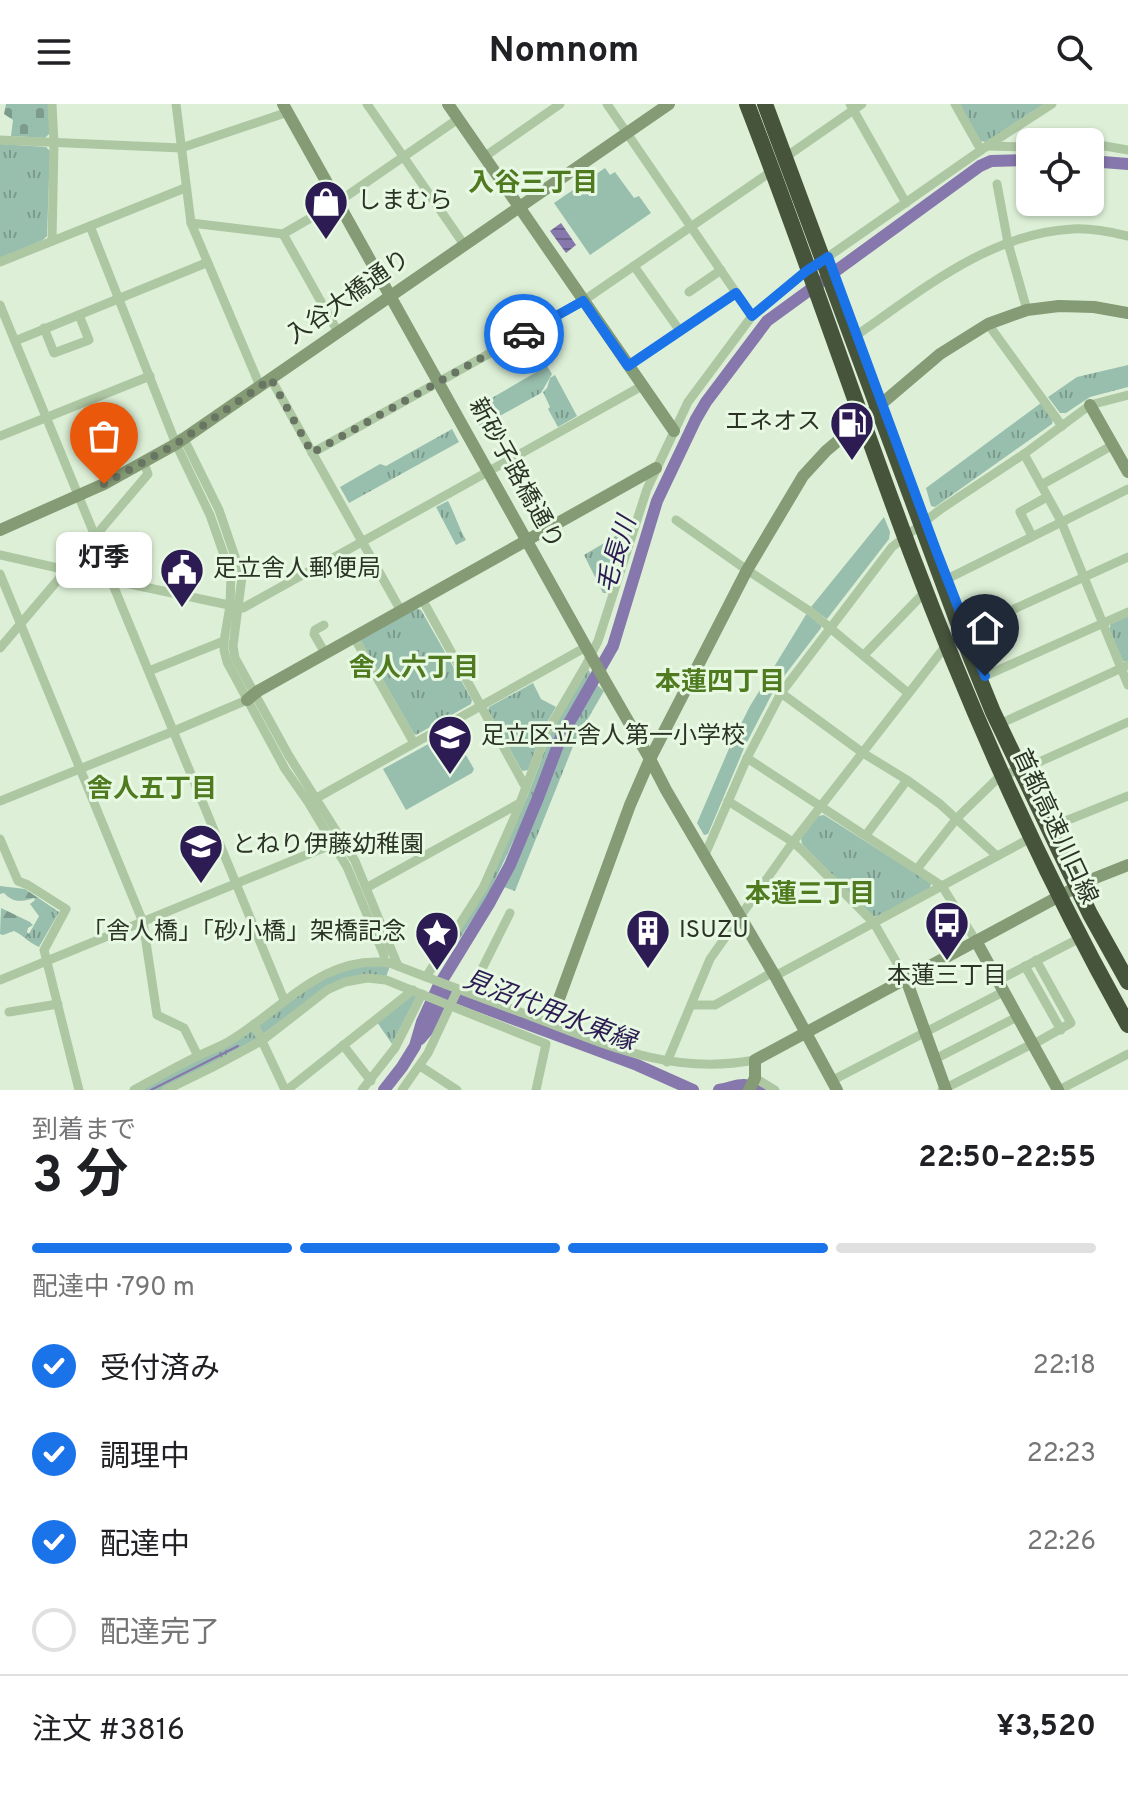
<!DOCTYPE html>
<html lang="ja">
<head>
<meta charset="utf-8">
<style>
  body { margin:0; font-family:Overpass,"Noto Sans JP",sans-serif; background:#f6f6f6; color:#202124; height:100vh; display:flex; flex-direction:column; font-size:30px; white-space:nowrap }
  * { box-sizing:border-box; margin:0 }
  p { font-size:26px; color:#757577 }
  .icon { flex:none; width:44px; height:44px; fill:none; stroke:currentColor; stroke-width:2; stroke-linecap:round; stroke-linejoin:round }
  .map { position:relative; height:986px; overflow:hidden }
  .drawer { display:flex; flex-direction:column; background:#fff; flex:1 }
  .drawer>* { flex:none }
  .buttons { position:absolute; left:1016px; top:24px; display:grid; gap:16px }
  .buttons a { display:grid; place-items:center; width:88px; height:88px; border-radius:12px; background:#fff; box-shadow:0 2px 6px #0004; font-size:40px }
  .pin { position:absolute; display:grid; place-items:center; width:68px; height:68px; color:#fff; margin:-82px -34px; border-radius:50% 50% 50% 0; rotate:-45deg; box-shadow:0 0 8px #0007 }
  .pin .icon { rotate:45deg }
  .courier { position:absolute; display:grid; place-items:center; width:80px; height:80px; margin:-40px; border:6px solid #1a73e8; border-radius:50%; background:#fff; color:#222; box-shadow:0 2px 10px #0007 }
  .bubble { position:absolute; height:56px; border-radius:12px; background:#fff; box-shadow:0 2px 6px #0004; font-size:26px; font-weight:700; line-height:56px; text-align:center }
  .summary em { font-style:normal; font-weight:700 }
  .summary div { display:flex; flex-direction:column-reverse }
  .summary { display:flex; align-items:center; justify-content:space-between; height:136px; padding:0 32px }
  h1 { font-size:52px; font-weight:700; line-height:60px }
  .bar { display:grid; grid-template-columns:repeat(4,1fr); gap:12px 8px; align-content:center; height:96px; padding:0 32px }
  .bar i { height:10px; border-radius:6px; background:#e0e0e0 }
  .bar .current { background:#1a73e8 }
  .bar p { grid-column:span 4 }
  .line { display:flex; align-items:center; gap:20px; padding:0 32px; border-top:2px solid #e0e0e0 }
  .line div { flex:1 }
  ol { padding:0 32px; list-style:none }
  li { display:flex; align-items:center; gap:24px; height:88px }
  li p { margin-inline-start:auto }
  li .icon { padding:8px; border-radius:50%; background:#1a73e8; color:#fff; stroke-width:4 }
  li:last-child { color:#757577 }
  li i { width:44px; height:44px; border:4px solid #e0e0e0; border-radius:50% }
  header { display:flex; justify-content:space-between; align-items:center; height:104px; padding:0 32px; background:#fff; font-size:36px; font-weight:700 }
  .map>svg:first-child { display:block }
  .grass { fill:#98beae }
  .forest { fill:url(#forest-firs) }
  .cemetery { fill:url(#cemetery-stones) }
  .park { fill:url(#park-tufts) }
  .water { fill:url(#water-rules) }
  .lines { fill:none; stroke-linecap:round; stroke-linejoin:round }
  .stream { stroke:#8677ac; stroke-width:2 }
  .river { stroke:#8677ac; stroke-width:12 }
  .street { stroke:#aec7a3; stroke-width:9 }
  .secondary { stroke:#849b75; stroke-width:12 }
  .highway-bridge { stroke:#47543c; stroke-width:16 }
  .done { stroke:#697563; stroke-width:8; stroke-dasharray:0 14.4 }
  .route { stroke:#1a73e8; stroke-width:10 }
  .labels { text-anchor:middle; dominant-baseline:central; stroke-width:6; stroke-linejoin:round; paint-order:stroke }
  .poi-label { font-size:24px; fill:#2b3325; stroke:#e7f8e3; text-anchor:start }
  .street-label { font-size:24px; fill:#2b3325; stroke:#e7f8e3 }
  .neighbourhood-label { font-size:26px; font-weight:bold; fill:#4f7a1f; stroke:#e7f8e3 }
  .water-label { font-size:26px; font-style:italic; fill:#2d1c53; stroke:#e7f8e3 }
</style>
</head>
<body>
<header><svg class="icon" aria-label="menu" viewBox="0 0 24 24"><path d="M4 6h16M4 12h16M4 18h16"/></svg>Nomnom<svg class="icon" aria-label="search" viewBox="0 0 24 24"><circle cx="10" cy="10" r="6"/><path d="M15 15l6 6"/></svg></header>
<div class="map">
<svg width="1128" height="986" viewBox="0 0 1128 986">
  <defs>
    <pattern id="forest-firs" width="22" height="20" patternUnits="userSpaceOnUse" patternTransform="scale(2)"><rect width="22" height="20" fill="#98beae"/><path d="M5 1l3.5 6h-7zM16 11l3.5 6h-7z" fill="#7c9b8d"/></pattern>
    <pattern id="cemetery-stones" width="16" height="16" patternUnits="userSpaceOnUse" patternTransform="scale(2)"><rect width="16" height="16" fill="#98beae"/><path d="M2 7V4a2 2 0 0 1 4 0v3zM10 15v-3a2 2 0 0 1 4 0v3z" fill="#7c9b8d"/></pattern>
    <pattern id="park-tufts" width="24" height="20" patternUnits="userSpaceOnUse" patternTransform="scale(2)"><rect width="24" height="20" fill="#98beae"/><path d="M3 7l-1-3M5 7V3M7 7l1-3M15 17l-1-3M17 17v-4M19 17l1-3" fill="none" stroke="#7c9b8d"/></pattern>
    <pattern id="water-rules" width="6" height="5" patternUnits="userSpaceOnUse" patternTransform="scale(2)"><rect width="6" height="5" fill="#8677ac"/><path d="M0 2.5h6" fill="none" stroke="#6e628c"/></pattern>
  </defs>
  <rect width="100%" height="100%" fill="#ddf0d7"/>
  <g class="grass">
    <polygon points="605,64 610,71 615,68 634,94 639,92 651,109 590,151 554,99"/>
    <polygon points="884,413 890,428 889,435 827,515 811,503"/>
    <polygon points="807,509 821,520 821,524 775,584 745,642 708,730 704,731 697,719 731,640 750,602"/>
    <polygon points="452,627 474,665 472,669 406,706 383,665"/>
  </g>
  <path class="forest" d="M0,782l25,3 31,21 1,3 -16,30 -4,3c-9,-4 -14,-11 -23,-15l-11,4 -3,-1 1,-26 29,14 3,3 -5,3 -1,4 5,5 12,-14 -14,-19 5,-4 -1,-2c-12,4 -21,5 -30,-5l-4,1z"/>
  <polygon class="cemetery" points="6,0 48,0 50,29 45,34 11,32 13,16 4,10"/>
  <g class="park">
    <polygon points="960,0 1044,0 986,38 980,37"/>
    <polygon points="0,40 46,43 50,47 47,132 43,136 0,154"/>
    <polygon points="1128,261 1128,283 1090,293 1066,309 1060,309 1048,293 1077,273"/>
    <polygon points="547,262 552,270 541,289 480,323 471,306"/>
    <polygon points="555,271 577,312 558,323 548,305 550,303 543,288 547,284 550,274"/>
    <polygon points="1041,299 1053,315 1052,320 935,403 931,402 926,384"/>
    <polygon points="452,325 459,338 349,399 340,383 380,360 386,362"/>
    <path d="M448,397c7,13 10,25 18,39l-10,5 -20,-38z"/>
    <polygon points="621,429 624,431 606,489 603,489 584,451"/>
    <polygon points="416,504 421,506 472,596 471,600 416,631 414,630 361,537 361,535"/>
    <polygon points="1128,512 1128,558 1127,558 1123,557 1109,526 1111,519"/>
    <polygon points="589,566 591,572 559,630 535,691 487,793 437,869 434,867 500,754 528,691 552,627 586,567"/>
    <polygon points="533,579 541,595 556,603 543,625 528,666 522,667 488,606 489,603"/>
    <polygon points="596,580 604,587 576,635 515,787 504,783 515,763 562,645"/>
    <polygon points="824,711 931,779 930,784 878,813 873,812 802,740 801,734 818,712"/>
    <polygon points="46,800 59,808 39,843 26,835"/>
    <polygon points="362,860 390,862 386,873 323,885 258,934 163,986 138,986 199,953 320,876"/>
    <polygon points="413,889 417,891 392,940 377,918"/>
  </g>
  <polygon class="water" points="561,119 576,141 566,149 550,127"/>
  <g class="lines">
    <polyline class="stream" points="151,986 238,942"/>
    <g class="river">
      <polyline points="1090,57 1128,60"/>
      <polyline points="420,935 431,922 447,890 637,961 693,986"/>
      <polyline points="384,986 402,963 415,942 422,918 438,883 490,798 510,761 538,694 561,633 613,542 657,397 696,315 706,298 767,217 980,62 991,57 1030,56"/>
      <path d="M719,986c21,-4 20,-9 43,0"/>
    </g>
    <g class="street">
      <polyline points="176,0 191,119 260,282"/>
      <polyline points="367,0 465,142"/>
      <polyline points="607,0 752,212"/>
      <polyline points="850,0 906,99"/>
      <polyline points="955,0 981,46"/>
      <polyline points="0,36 181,44 288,8"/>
      <polyline points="987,42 1030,43"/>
      <polyline points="1090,42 1105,42 1128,46"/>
      <polyline points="790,50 862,0"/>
      <polyline points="484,53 560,0"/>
      <polyline points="997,80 1008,139 1027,206"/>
      <polyline points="191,119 283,130 338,98 458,15"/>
      <polyline points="90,122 176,340 210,411 231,471 230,502 224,537 224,546 227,558 285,665 308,698 347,763 384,851 384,858"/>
      <polyline points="283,130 338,228"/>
      <polyline points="52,137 54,39 52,0"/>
      <polyline points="0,158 185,84"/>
      <polyline points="634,162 680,227"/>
      <polyline points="689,188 721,166"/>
      <polyline points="0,201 95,432"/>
      <polyline points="988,220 1062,322"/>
      <polyline points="44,224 54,249 89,236 79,211"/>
      <path d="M857,231c65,-45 133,-102 216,-106 18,-1 38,3 55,7"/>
      <polyline points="15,237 206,159"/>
      <polyline points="628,262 736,189"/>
      <polyline points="271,275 401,507"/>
      <polyline points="0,332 150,272"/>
      <polyline points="181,334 184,335 219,406 242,473 233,542 235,554 289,652 355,757 398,862"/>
      <polyline points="312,349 583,197 769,69"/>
      <polyline points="1024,350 1061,417 1128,581"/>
      <polyline points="1041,381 1113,341"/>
      <polyline points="676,416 747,466 811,508 908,589"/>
      <polyline points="1032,432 1020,408 1047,393"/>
      <polyline points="0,451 111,476"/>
      <polyline points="0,470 143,818 157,911 184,924 198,952"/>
      <polyline points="947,475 1128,385"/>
      <polyline points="422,495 526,684"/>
      <polyline points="324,521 315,526 314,530 325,549"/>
      <polyline points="966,527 1128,453"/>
      <polyline points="354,533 414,639"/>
      <polyline points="0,544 148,370 144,359"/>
      <polyline points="864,551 923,490"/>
      <polyline points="149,567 224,537"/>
      <polyline points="985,572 1128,508"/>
      <polyline points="781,589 863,649 907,676 940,700 997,752"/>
      <polyline points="1004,618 1128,561"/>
      <polyline points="747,654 942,782 976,837"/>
      <polyline points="313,696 586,543"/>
      <polyline points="0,697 174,627 247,596"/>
      <polyline points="728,697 793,738 805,749 874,819 906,875"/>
      <polyline points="1053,722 1128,692"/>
      <polyline points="866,731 907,676"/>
      <polyline points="0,735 18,777 28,781 66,805 44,846 79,986"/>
      <polyline points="704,753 747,654 781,589 892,443 941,405 1024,350 1090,301 1128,291"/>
      <polyline points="917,765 957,714 999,673 1039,658 1128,618"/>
      <polyline points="366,784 520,699"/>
      <polyline points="1025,862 1061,926"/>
      <polyline points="775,872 1027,736"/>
      <polyline points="426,873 483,784 515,712 547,628 586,561 598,537 647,385 688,298 752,212 799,173 987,42 1052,0"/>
      <polyline points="0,876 333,740"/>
      <polyline points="997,877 1078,835"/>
      <polyline points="470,889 510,809"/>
      <polyline points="284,896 111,476 243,504 642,282"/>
      <polyline points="692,901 715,901 773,868"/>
      <polyline points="9,908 58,900"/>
      <polyline points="254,920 285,986"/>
      <polyline points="343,941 371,977"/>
      <polyline points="1032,941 1071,919 1036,856"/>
      <polyline points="935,955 1017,913"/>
      <polyline points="667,958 710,855 793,738 944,544"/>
      <polyline points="420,962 457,986"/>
      <polyline points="755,974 775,986"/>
      <polyline points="833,976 1003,888"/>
      <path d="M134,986c22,-12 43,-24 66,-35 9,-4 19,-8 28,-13 52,-30 95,-89 162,-79 46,18 92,35 138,52 77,29 142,61 227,45"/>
      <polyline points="166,986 213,963 263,936 327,886 345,878 367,874 386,876 546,940 536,986"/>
      <polyline points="287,986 413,886"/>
      <polyline points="362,986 395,944 422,890"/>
      <polyline points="402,986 428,949 458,885"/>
      <polyline points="942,986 1032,940"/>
      <polyline points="1059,986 1128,950"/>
    </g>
    <g class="secondary">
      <polyline points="283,0 605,577 650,655 666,686 775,872 837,986"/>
      <polyline points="448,0 674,327"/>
      <polyline points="1090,301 1128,368"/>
      <polyline points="0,426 104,380 176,340 669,0"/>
      <polyline points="247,596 258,587 656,364"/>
      <polyline points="976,837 1058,986"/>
      <polyline points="906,875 946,986"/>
      <polyline points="552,914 630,701 650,655 747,466 803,372 826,347 940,250 988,220 1027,206 1059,202 1094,203 1128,209"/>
      <polyline points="749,986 755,974 755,956 1056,794 1090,776 1128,761"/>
    </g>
    <g class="highway-bridge">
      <path d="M747,0c58,149 108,300 164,449 61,162 132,321 217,472"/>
      <polyline points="765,0 971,554 993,608 1060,748 1090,810 1128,878"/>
    </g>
  </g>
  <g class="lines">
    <polyline class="done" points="104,380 176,340 271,275 312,349 524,230"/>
    <polyline class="route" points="524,230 583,197 628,262 736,189 752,212 805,168 828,153 936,446 985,572"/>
  </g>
  <defs>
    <g id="shop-pin" transform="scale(2.3)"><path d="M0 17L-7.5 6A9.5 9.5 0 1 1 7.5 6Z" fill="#2d1c53" stroke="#e7f8e3"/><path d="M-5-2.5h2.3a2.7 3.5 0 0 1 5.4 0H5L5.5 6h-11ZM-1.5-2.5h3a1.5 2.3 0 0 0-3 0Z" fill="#fff"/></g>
    <g id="fuel-pin" transform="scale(2.3)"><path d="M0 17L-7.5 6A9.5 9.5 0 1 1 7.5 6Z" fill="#2d1c53" stroke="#e7f8e3"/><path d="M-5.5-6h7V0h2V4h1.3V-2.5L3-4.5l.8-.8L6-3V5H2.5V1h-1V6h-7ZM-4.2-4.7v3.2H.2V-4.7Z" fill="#fff"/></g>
    <g id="civic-pin" transform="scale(2.3)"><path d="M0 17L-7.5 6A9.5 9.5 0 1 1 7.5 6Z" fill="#2d1c53" stroke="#e7f8e3"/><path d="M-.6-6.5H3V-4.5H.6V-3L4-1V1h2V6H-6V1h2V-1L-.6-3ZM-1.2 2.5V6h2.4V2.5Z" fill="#fff"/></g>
    <g id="school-pin" transform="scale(2.3)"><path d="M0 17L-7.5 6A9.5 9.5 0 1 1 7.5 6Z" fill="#2d1c53" stroke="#e7f8e3"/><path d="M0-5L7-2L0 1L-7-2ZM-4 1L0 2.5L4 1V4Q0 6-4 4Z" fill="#fff"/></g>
    <g id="bus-pin" transform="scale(2.3)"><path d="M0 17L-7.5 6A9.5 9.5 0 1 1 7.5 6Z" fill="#2d1c53" stroke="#e7f8e3"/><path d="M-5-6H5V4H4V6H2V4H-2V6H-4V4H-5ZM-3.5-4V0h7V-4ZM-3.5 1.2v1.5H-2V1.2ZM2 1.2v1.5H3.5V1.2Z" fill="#fff"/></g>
    <g id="building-pin" transform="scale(2.3)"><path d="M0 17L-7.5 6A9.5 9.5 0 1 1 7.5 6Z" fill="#2d1c53" stroke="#e7f8e3"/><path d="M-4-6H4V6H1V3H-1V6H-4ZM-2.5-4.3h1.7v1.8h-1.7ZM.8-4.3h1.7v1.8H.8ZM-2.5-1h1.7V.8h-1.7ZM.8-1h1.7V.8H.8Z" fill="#fff"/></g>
    <g id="sight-pin" transform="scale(2.3)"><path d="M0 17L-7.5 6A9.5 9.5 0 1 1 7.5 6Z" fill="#2d1c53" stroke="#e7f8e3"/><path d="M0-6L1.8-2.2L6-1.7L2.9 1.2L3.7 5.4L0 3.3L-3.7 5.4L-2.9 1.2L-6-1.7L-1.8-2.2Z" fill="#fff"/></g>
  </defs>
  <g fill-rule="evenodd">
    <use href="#shop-pin" x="326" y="98"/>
    <use href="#fuel-pin" x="852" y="319"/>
    <use href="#civic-pin" x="182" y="466"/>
    <use href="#school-pin" x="450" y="633"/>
    <use href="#school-pin" x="201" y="742"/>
    <use href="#bus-pin" x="947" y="819"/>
    <use href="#building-pin" x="648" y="827"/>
    <use href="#sight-pin" x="437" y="829"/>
  </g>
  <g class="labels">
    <g class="poi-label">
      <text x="357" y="98">しまむら</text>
      <text x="821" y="319" text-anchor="end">エネオス</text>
      <text x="213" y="466">足立舎人郵便局</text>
      <text x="481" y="633">足立区立舎人第一小学校</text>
      <text x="232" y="742">とねり伊藤幼稚園</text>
      <text x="679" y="827">ISUZU</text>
      <text x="406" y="829" text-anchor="end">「舎人橋」「砂小橋」架橋記念</text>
      <text x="947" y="873" text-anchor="middle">本蓮三丁目</text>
    </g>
    <g class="street-label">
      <text transform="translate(349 194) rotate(-35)">入谷大橋通り</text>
      <text transform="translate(515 370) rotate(61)">新砂子路橋通り</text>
      <text transform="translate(1054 723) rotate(65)">首都高速川口線</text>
    </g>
    <g class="neighbourhood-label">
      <text x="533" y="80">入谷三丁目</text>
      <text x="414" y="565">舎人六丁目</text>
      <text x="720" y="579">本蓮四丁目</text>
      <text x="152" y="686">舎人五丁目</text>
      <text x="810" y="791">本蓮三丁目</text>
    </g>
    <g class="water-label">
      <text transform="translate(618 451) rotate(-73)">毛長川</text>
      <text transform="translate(549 908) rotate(21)">見沼代用水東縁</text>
    </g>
  </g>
</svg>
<div class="buttons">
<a><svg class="icon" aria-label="locate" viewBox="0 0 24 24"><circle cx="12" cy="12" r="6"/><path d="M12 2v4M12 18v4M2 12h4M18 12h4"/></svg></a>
</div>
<div class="pin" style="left:104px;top:380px;background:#ea580c"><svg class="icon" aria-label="bag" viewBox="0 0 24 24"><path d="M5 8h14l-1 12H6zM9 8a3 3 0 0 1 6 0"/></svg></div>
<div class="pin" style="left:985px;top:572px;background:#1f2937"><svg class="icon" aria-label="home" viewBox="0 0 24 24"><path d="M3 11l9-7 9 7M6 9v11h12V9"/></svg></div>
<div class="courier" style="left:524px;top:230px"><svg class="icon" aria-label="car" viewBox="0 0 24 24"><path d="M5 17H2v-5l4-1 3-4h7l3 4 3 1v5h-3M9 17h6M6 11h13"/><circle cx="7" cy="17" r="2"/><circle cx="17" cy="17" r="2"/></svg></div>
<div class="bubble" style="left:56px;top:428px;width:96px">灯季</div>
</div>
<section class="drawer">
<div class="summary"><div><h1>3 分</h1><p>到着まで</p></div><em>22:50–22:55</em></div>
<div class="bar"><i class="current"></i><i class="current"></i><i class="current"></i><i></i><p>配達中 · 790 m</p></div>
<ol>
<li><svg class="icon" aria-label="check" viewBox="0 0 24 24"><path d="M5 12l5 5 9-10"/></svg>受付済み<p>22:18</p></li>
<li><svg class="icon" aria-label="check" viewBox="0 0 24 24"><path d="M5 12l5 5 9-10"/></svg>調理中<p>22:23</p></li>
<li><svg class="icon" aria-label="check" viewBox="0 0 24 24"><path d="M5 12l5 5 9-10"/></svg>配達中<p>22:26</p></li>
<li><i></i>配達完了</li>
</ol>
<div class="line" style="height:104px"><div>注文 #3816</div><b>¥3,520</b></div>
</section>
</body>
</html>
